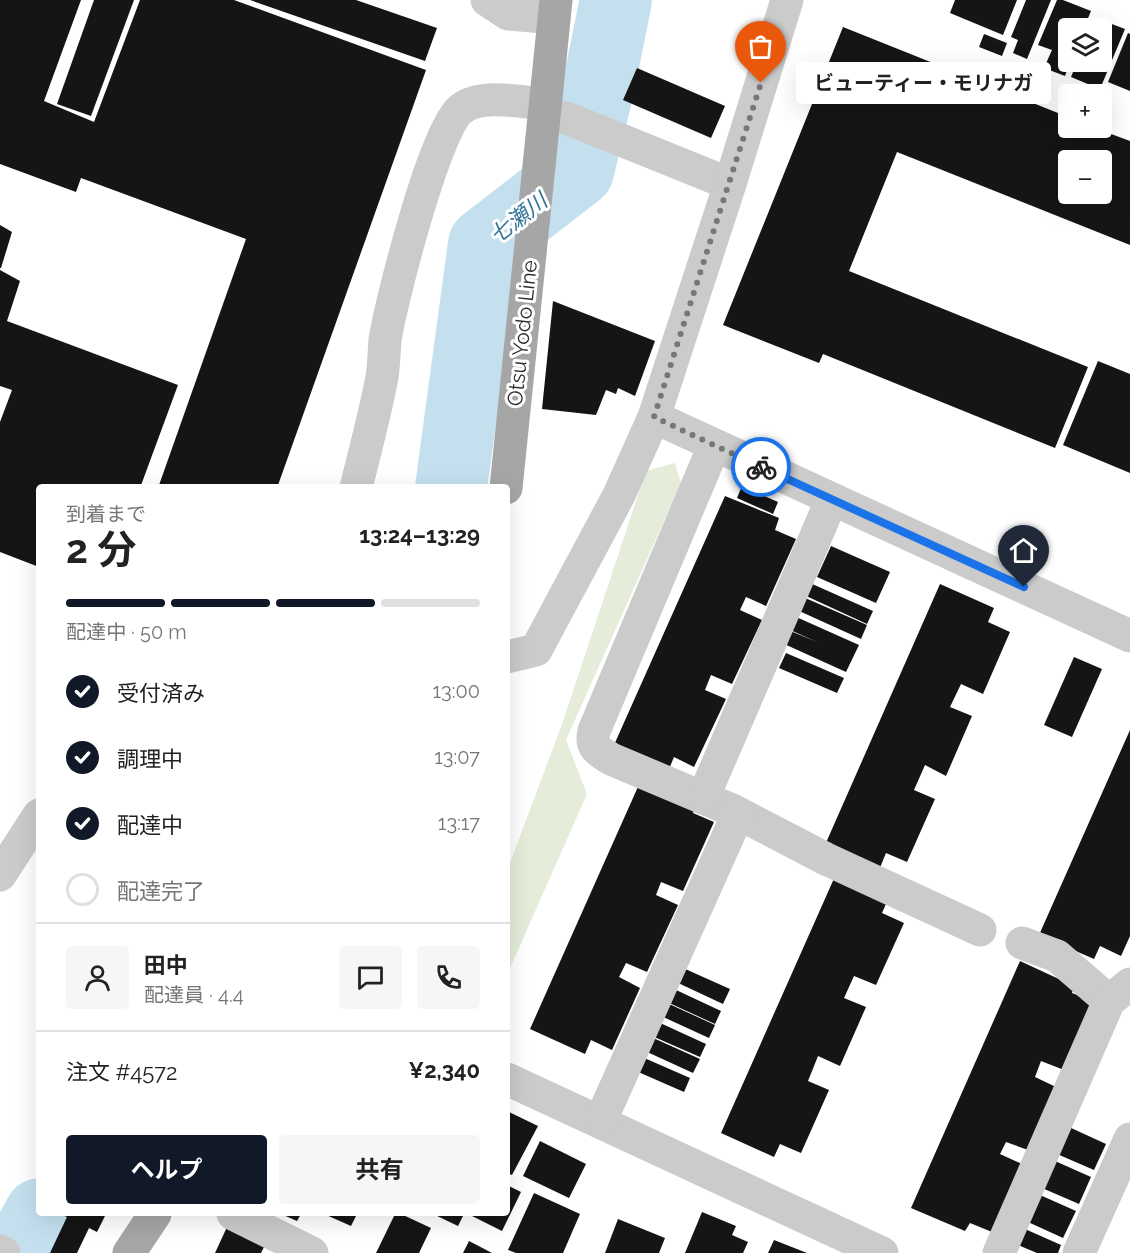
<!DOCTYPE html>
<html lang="ja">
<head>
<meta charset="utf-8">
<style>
  body { margin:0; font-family:Raleway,"Noto Sans JP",sans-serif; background:#f6f6f6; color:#222; height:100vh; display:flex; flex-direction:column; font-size:22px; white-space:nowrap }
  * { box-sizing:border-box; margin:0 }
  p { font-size:20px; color:#767676 }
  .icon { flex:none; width:33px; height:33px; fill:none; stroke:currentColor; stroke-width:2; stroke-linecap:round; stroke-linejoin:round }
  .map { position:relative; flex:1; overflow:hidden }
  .side { position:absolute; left:36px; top:484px; width:474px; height:732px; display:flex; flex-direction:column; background:#fff; border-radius:6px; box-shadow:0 6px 24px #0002 }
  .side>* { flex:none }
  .tools { position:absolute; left:1058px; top:18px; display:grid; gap:12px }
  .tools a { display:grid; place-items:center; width:54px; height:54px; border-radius:6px; background:#fff; box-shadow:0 6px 24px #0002; font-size:30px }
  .pin { position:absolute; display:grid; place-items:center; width:51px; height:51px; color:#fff; margin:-62px -26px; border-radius:50% 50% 50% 0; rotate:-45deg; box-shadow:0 0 6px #0007 }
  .pin .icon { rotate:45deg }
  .courier { position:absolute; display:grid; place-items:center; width:60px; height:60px; margin:-30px; border:4px solid #1a73e8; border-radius:50%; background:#fff; color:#222; box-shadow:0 2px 8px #0007 }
  .bubble { position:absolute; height:42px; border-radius:6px; background:#fff; box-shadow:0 6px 24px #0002; font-size:20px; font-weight:700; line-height:42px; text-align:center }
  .head em { font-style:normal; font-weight:700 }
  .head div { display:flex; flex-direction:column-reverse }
  .head { display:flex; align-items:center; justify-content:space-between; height:102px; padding:0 30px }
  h1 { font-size:39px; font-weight:700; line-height:45px }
  .bar { display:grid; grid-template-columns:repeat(4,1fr); gap:9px 6px; align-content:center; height:72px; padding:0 30px }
  .bar i { height:8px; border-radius:4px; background:#e0e0e0 }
  .bar .current { background:#111827 }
  .bar p { grid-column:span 4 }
  .line { display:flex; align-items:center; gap:15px; padding:0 30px; border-top:2px solid #e0e0e0 }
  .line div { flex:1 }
  .round { display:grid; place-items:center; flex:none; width:63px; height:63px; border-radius:6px; background:#f6f6f6 }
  ol { padding:0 30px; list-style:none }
  li { display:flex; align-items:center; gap:18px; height:66px }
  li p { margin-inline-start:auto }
  li .icon { padding:6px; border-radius:50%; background:#111827; color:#fff; stroke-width:4 }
  li:last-child { color:#767676 }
  li i { width:33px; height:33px; border:3px solid #e0e0e0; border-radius:50% }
  .primary-button { display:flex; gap:12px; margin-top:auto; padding:12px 30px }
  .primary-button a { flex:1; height:69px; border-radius:6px; background:#111827; color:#fff; font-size:24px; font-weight:700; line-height:69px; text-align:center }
  .primary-button a+a { background:#f6f6f6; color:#222 }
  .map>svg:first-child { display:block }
  .green { fill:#e5edda }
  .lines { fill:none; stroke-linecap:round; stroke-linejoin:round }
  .river { stroke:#c4e0ef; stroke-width:72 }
  .building { fill:#151515; fill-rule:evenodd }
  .minor { stroke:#cbcbcb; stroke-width:33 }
  .major { stroke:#a6a6a6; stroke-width:33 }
  .done { stroke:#777; stroke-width:6; stroke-dasharray:0 10.8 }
  .route { stroke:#1a73e8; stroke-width:8 }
  .labels { text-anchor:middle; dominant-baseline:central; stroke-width:6; stroke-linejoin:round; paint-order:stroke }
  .street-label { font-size:21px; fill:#2e2e2e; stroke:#fff }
  .water-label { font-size:22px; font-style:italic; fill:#347698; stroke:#fff }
</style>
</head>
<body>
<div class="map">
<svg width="1130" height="1253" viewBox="0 0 1130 1253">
  <rect width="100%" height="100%" fill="#fff"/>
  <polygon class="green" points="675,463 681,483 566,740 587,794 507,975 507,871 561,727 646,471"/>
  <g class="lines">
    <g class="river">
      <polyline points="451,488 484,244 578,171 598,89 616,0"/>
      <polyline points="19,1253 40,1214"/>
    </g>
  </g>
  <g class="building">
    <polygon points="0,0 81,0 44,101 94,122 140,0 234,0 426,70 277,488 158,488 246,239 81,178 76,192 0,164"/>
    <polygon points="94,0 134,0 91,116 57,104"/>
    <polygon points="250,0 356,0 437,28 425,61"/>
    <polygon points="955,0 1017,0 1003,35 950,13"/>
    <polygon points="1026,0 1051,0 1027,59 1013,53 1018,40 1011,37"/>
    <polygon points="1057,0 1063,0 1091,11 1084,28 1068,28 1068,62 1070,62 1065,76 1044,68 1052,50 1038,45"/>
    <polygon points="1096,18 1125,29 1100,89 1071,77 1077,62 1101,62 1101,28 1091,28"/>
    <path d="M843,27l225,90v11h27l35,13v104l-233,-93 -48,119 239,96 -33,81 -232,-94 -4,9 -96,-38zM1068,160h33v34h-33z"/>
    <polygon points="1128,33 1130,34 1130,91 1108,82"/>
    <polygon points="984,34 1007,43 1002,56 979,47"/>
    <polygon points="637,68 725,106 711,138 623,100"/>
    <polygon points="0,225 12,232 1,268 0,268"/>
    <polygon points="0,270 20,281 7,321 178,385 140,488 39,488 39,567 0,552 0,422 12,390 0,386"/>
    <polygon points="553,301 655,341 635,396 618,388 616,394 606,390 596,415 542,409"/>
    <polygon points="1098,361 1130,374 1130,473 1063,445"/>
    <polygon points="742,486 778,502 773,514 737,498"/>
    <polygon points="725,496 779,518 775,530 796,539 766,606 746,597 740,610 762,620 732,684 711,675 705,690 726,699 694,767 674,757 669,769 614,745"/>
    <polygon points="831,546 890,572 876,603 817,577"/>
    <polygon points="810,583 873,611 867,624 804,595"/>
    <polygon points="940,584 994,608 988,622 1010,632 983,694 961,684 950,707 972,716 946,776 925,765 914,790 935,799 907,862 886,853 879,870 825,845"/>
    <polygon points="803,597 867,625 861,639 797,610"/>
    <polygon points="794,616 859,645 846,672 782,643 788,630 817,642 788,629"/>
    <polygon points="786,653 844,678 837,693 779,668"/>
    <polygon points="1074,657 1102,669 1072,737 1044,725"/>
    <polygon points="1130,730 1130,936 1121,956 1100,946 1094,959 1039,935"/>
    <polygon points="641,780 696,805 693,813 714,822 683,891 661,882 656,895 678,905 647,972 626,963 619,977 640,988 612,1050 591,1040 585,1054 530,1029"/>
    <polygon points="836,874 889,897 882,913 904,923 876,985 854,976 844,998 866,1007 840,1066 818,1056 808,1081 829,1090 801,1153 780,1144 774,1157 721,1133"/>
    <polygon points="1020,961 1074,986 1072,993 1095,1002 1064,1070 1041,1061 1035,1077 1056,1087 1028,1150 1006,1142 1000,1154 1022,1164 992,1232 970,1223 965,1231 911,1208"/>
    <polygon points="683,968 730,989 723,1004 676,982"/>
    <polygon points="674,989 721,1011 715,1024 667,1002"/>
    <polygon points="667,1003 715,1025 709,1038 661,1016"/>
    <polygon points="658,1022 706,1044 700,1057 652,1036"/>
    <polygon points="651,1037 700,1059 693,1073 645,1051"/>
    <polygon points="642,1057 690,1078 684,1092 636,1071"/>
    <polygon points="507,1111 538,1126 512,1175 507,1173"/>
    <polygon points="1069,1127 1106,1144 1094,1170 1057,1154"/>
    <polygon points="540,1141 586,1164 569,1198 523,1176"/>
    <polygon points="1055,1161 1091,1177 1079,1204 1042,1188"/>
    <polygon points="507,1185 521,1192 502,1231 472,1216 473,1214 507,1214"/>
    <polygon points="534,1193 580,1214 563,1253 516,1253 508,1250"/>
    <polygon points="1040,1195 1076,1211 1063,1238 1028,1222"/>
    <polygon points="702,1212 736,1226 732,1235 748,1242 743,1253 685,1253"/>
    <polygon points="59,1214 106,1214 97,1232 89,1228 77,1253 50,1253 67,1217"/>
    <polygon points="281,1214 301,1214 297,1221"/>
    <polygon points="324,1214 357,1214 351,1226"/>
    <polygon points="395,1214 401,1214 431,1228 419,1253 376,1253"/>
    <polygon points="433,1214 464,1214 458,1226"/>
    <polygon points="618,1219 665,1238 659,1253 605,1253"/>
    <polygon points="227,1227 265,1245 261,1253 215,1253"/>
    <polygon points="1025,1229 1061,1245 1058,1253 1037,1253 1018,1245"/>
    <polygon points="774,1240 807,1253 768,1253"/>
    <polygon points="469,1241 492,1253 463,1253"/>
  </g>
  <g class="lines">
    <g class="minor">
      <polyline points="487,0 508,14 554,18"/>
      <polyline points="544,113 569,119 730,184"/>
      <polyline points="654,417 1130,636"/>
      <path d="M714,446l-120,285c-4,16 4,20 17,28l121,51 94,49 154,71"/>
      <path d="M356,488c9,-37 19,-74 26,-111 2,-12 2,-25 3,-37 6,-38 50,-212 76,-231 20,-16 59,-7 84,-5"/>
      <polyline points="507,657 536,650 619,495 654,417 730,184 787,0"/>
      <polyline points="703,798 832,499"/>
      <polyline points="0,875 39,815"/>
      <polyline points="1022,943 1057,956 1109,1001"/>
      <polyline points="507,1079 882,1253"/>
      <polyline points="600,1122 738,814"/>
      <polyline points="233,1214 312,1253"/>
      <polyline points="0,1251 4,1253"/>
      <polyline points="999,1253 1109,1001 1130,984"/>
      <polyline points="1079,1253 1130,1139"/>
    </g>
    <g class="major">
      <polyline points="506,488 556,0"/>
      <polyline points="129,1253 155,1214"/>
    </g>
  </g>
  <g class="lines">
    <polyline class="done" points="761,467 654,417 761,83"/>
    <polyline class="route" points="761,467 1024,587"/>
  </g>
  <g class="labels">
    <g class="street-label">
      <text transform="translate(522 333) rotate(-84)">Otsu Yodo Line</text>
    </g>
    <g class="water-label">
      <text transform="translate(518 218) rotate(-38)">七瀬川</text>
    </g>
  </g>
</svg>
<div class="tools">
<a><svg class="icon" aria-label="layers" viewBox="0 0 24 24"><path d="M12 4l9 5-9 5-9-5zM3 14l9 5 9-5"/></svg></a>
<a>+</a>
<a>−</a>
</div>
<div class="pin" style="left:761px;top:83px;background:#ea580c"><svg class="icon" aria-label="bag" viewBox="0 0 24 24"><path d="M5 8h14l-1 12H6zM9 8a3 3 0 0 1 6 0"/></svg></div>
<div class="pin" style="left:1024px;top:587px;background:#1f2937"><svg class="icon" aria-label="home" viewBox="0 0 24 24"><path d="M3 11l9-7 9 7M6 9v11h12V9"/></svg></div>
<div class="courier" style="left:761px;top:467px"><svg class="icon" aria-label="bike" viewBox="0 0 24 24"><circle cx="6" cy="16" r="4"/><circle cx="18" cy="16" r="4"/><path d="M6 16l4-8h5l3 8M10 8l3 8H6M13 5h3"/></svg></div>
<div class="bubble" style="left:796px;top:62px;width:255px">ビューティー・モリナガ</div>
<section class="side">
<div class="head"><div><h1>2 分</h1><p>到着まで</p></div><em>13:24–13:29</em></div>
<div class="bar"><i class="current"></i><i class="current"></i><i class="current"></i><i></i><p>配達中 · 50 m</p></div>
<ol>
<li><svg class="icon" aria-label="check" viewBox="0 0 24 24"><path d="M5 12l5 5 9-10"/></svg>受付済み<p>13:00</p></li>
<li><svg class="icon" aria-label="check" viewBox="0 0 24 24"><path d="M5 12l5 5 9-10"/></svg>調理中<p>13:07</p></li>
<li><svg class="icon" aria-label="check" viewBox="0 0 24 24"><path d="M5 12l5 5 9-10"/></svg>配達中<p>13:17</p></li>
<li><i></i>配達完了</li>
</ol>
<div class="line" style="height:108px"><a class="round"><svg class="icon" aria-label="person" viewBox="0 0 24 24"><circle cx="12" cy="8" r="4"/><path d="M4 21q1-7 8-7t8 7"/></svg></a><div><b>田中</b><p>配達員 · 4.4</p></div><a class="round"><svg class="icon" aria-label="chat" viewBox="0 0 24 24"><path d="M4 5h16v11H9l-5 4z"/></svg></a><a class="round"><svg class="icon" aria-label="phone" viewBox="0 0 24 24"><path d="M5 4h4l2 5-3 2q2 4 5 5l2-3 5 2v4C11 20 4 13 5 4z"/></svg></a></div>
<div class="line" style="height:78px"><div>注文 #4572</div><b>¥2,340</b></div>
<div class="primary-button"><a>ヘルプ</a><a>共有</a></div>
</section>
</div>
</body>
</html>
